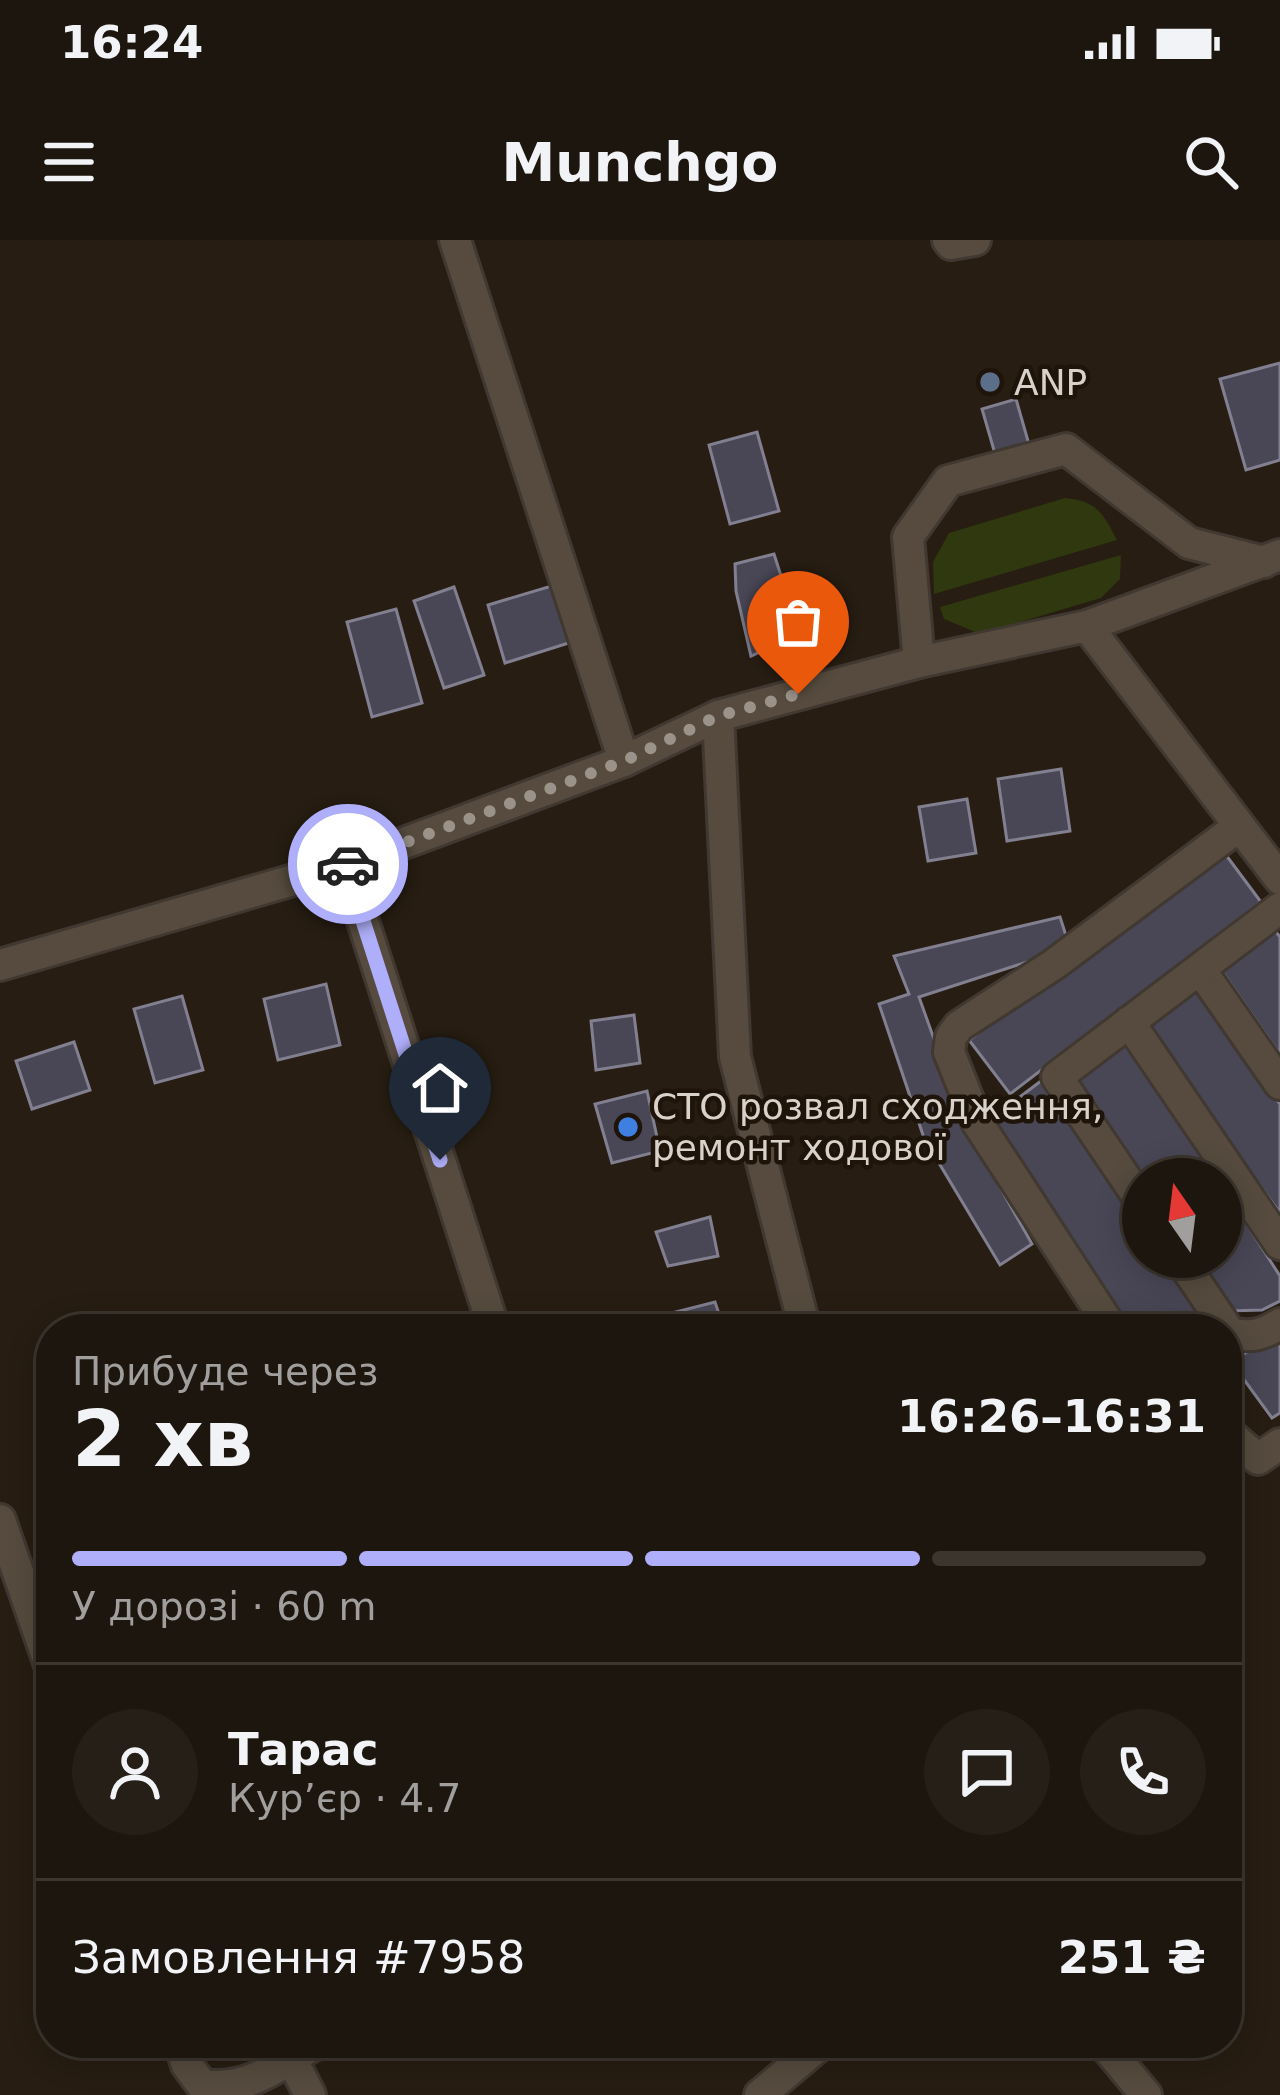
<!DOCTYPE html>
<html lang="uk">
<head>
<meta charset="utf-8">
<style>
  body { margin:0; font-family:"DejaVu Sans",sans-serif; background:#251f17; color:#f1f3f6; height:100vh; display:flex; flex-direction:column; font-size:45px; white-space:nowrap }
  * { box-sizing:border-box; margin:0 }
  p { font-size:39px; color:#a09f9e }
  .icon { flex:none; width:66px; height:66px; fill:none; stroke:currentColor; stroke-width:2; stroke-linecap:round; stroke-linejoin:round }
  .map { position:relative; flex:1; overflow:hidden }
  .sheet { position:absolute; left:36px; top:1074px; width:1206px; height:744px; display:flex; flex-direction:column; background:#1d160e; border-radius:48px; box-shadow:0 6px 30px #0003,0 0 0 3px #3b352e }
  .sheet>* { flex:none }
  .needle { width:78px; rotate:346deg }
  .controls { position:absolute; left:1122px; top:918px; display:grid; gap:24px }
  .controls a { display:grid; place-items:center; width:120px; height:120px; border-radius:50%; background:#1d160e; box-shadow:0 6px 30px #0003,0 0 0 3px #3b352e; font-size:60px }
  .pin { position:absolute; display:grid; place-items:center; width:102px; height:102px; color:#fff; margin:-123px -51px; border-radius:50% 50% 50% 0; rotate:-45deg; box-shadow:0 0 12px #0007 }
  .pin .icon { rotate:45deg }
  .courier { position:absolute; display:grid; place-items:center; width:120px; height:120px; margin:-60px; border:9px solid #afaefa; border-radius:50%; background:#fff; color:#222; box-shadow:0 3px 15px #0007 }
  .head em { font-style:normal; font-weight:700 }
  .head div { display:flex; flex-direction:column-reverse }
  .head { display:flex; align-items:center; justify-content:space-between; height:204px; padding:0 36px }
  h1 { font-size:78px; font-weight:700; line-height:90px }
  .bar { display:grid; grid-template-columns:repeat(4,1fr); gap:18px 12px; align-content:center; height:144px; padding:0 36px }
  .bar i { height:15px; border-radius:9px; background:#3b352e }
  .bar .active { background:#afaefa }
  .bar p { grid-column:span 4 }
  .line { display:flex; align-items:center; gap:30px; padding:0 36px; border-top:3px solid #3b352e }
  .line div { flex:1 }
  .round { display:grid; place-items:center; flex:none; width:126px; height:126px; border-radius:63px; background:#251f17 }
  .status { display:flex; justify-content:space-between; align-items:center; height:84px; padding:0 60px; background:#1d160e; direction:ltr }
  .status svg { height:33px; fill:currentColor }
  header { display:flex; justify-content:space-between; align-items:center; height:156px; padding:0 36px; background:#1d160e; font-size:54px; font-weight:700 }
  .map>svg:first-child { display:block }
  .green { fill:#2f380e }
  .building { fill:#494756; stroke:#817f90; stroke-width:3 }
  .lines { fill:none; stroke-linecap:round; stroke-linejoin:round }
  .minor-casing { stroke:#403831; stroke-width:36 }
  .minor { stroke:#564b3e; stroke-width:30 }
  .done { stroke:#9b938a; stroke-width:12; stroke-dasharray:0 21.6 }
  .route { stroke:#afaefa; stroke-width:15 }
  .service-dot { fill:#5c6f8a; stroke:#1e1409; stroke-width:4.5 }
  .shop-dot { fill:#3f7fe0; stroke:#1e1409; stroke-width:4.5 }
  .labels { text-anchor:middle; dominant-baseline:central; stroke-width:9; stroke-linejoin:round; paint-order:stroke }
  .poi-label { font-size:36px; fill:#d9d2cb; stroke:#1e1409; text-anchor:start }
</style>
</head>
<body>
<div class="status"><b>16:24</b><svg viewBox="0 0 49 12"><path d="M0 12V9h3v3zM5 12V6h3v6zM10 12V3h3v9zM15 12V0h3v12zM26 1h20v11H26zM47 4h2v5h-2z"/></svg></div>
<header><svg class="icon" aria-label="menu" viewBox="0 0 24 24"><path d="M4 6h16M4 12h16M4 18h16"/></svg>Munchgo<svg class="icon" aria-label="search" viewBox="0 0 24 24"><circle cx="10" cy="10" r="6"/><path d="M15 15l6 6"/></svg></header>
<div class="map">
<svg width="1280" height="1855" viewBox="0 0 1280 1855">
  <rect width="100%" height="100%" fill="#271d12"/>
  <g class="green">
    <path d="M1065,258c32,3 38,15 52,42l-183,54 -1,-32 16,-29z"/>
    <polygon points="1121,315 1120,339 1101,358 980,394 944,379 940,367"/>
  </g>
  <g class="building">
    <polygon points="1280,123 1280,220 1246,230 1220,139"/>
    <polygon points="1016,159 1036,229 1002,238 982,169"/>
    <polygon points="757,192 779,271 730,284 709,205"/>
    <polygon points="774,314 801,398 775,405 751,416 736,351 735,324"/>
    <polygon points="558,344 575,401 505,423 488,365"/>
    <polygon points="454,347 484,435 444,448 414,361"/>
    <polygon points="396,369 422,463 372,477 347,382"/>
    <polygon points="1061,529 1070,591 1007,601 998,539"/>
    <polygon points="967,559 976,613 928,621 919,567"/>
    <polygon points="1220,607 1261,662 1010,854 969,800"/>
    <polygon points="1060,677 1070,708 919,757 964,883 1032,1004 1000,1025 924,898 879,764 909,754 894,716"/>
    <polygon points="1274,689 1280,697 1280,815 1219,727"/>
    <polygon points="326,744 340,805 278,820 264,759"/>
    <polygon points="1194,746 1280,864 1280,973 1141,783"/>
    <polygon points="182,756 203,830 155,843 134,769"/>
    <polygon points="634,775 640,823 596,830 591,781"/>
    <polygon points="1130,801 1218,939 1143,939 1075,840"/>
    <polygon points="74,802 90,850 32,869 16,821"/>
    <polygon points="1041,841 1143,986 1143,1017 1164,1017 1215,1089 1163,1089 1161,1086 1157,1089 1128,1089 988,881"/>
    <polygon points="647,851 660,911 612,923 595,864"/>
    <polygon points="1221,944 1280,1036 1280,1061 1262,1070 1227,1071 1192,1017 1221,1017"/>
    <polygon points="710,977 718,1016 668,1026 656,992"/>
    <polygon points="715,1062 724,1089 629,1089 628,1084"/>
    <polygon points="1280,1093 1280,1173 1272,1178 1237,1130 1227,1135 1227,1107 1235,1119"/>
  </g>
  <g class="lines">
    <g class="minor-casing">
      <g id="minor">
        <polyline points="455,0 624,521"/>
        <polyline points="948,0 951,4 975,0"/>
        <polyline points="1087,386 1280,639"/>
        <polyline points="919,422 908,297 948,241 1066,209 1189,303 1264,322"/>
        <polyline points="718,476 735,817 805,1089"/>
        <polyline points="345,625 494,1089"/>
        <polyline points="0,725 345,625 624,521 718,476 919,422 1087,386 1280,315"/>
        <polyline points="1200,729 1280,844"/>
        <polyline points="1129,782 1280,1004"/>
        <polyline points="1143,964 1057,837 1280,668"/>
        <path d="M1179,1017l51,76c21,5 32,2 50,-9"/>
        <polyline points="1112,1089 977,882 949,812 951,797 959,786 1053,725 1238,587"/>
        <polyline points="1227,1192 1258,1219 1280,1204"/>
        <polyline points="0,1280 51,1428"/>
        <path d="M180,1803l7,22 15,20c46,7 77,-20 115,-42"/>
        <polyline points="1103,1803 1146,1855"/>
        <polyline points="291,1818 310,1855"/>
        <polyline points="760,1855 822,1803"/>
      </g>
    </g>
    <use href="#minor" class="minor"/>
  </g>
  <g class="lines">
    <polyline class="done" points="348,624 624,521 718,476 798,454"/>
    <polyline class="route" points="348,624 345,625 440,920"/>
  </g>
  <circle class="service-dot" cx="990" cy="142" r="12"/>
  <circle class="shop-dot" cx="628" cy="887" r="12"/>
  <g class="labels">
    <g class="poi-label">
      <text x="1014" y="142">ANP</text>
      <text x="652" y="866">СТО розвал сходження,<tspan x="652" dy="41">ремонт ходової</tspan></text>
    </g>
  </g>
</svg>
<div class="controls">
<a><svg class="needle" viewBox="-14 -14 28 28"><path d="M0-13l5 13h-10z" fill="#e53935"/><path d="M0 13l5-13h-10z" fill="#a09f9e"/></svg></a>
</div>
<div class="pin" style="left:798px;top:454px;background:#ea580c"><svg class="icon" aria-label="bag" viewBox="0 0 24 24"><path d="M5 8h14l-1 12H6zM9 8a3 3 0 0 1 6 0"/></svg></div>
<div class="pin" style="left:440px;top:920px;background:#1f2937"><svg class="icon" aria-label="home" viewBox="0 0 24 24"><path d="M3 11l9-7 9 7M6 9v11h12V9"/></svg></div>
<div class="courier" style="left:348px;top:624px"><svg class="icon" aria-label="car" viewBox="0 0 24 24"><path d="M5 17H2v-5l4-1 3-4h7l3 4 3 1v5h-3M9 17h6M6 11h13"/><circle cx="7" cy="17" r="2"/><circle cx="17" cy="17" r="2"/></svg></div>
<section class="sheet">
<div class="head"><div><h1>2 хв</h1><p>Прибуде через</p></div><em>16:26–16:31</em></div>
<div class="bar"><i class="active"></i><i class="active"></i><i class="active"></i><i></i><p>У дорозі · 60 m</p></div>
<div class="line" style="height:216px"><a class="round"><svg class="icon" aria-label="person" viewBox="0 0 24 24"><circle cx="12" cy="8" r="4"/><path d="M4 21q1-7 8-7t8 7"/></svg></a><div><b>Тарас</b><p>Кур’єр · 4.7</p></div><a class="round"><svg class="icon" aria-label="chat" viewBox="0 0 24 24"><path d="M4 5h16v11H9l-5 4z"/></svg></a><a class="round"><svg class="icon" aria-label="phone" viewBox="0 0 24 24"><path d="M5 4h4l2 5-3 2q2 4 5 5l2-3 5 2v4C11 20 4 13 5 4z"/></svg></a></div>
<div class="line" style="height:156px"><div>Замовлення #7958</div><b>251 ₴</b></div>
</section>
</div>
</body>
</html>
